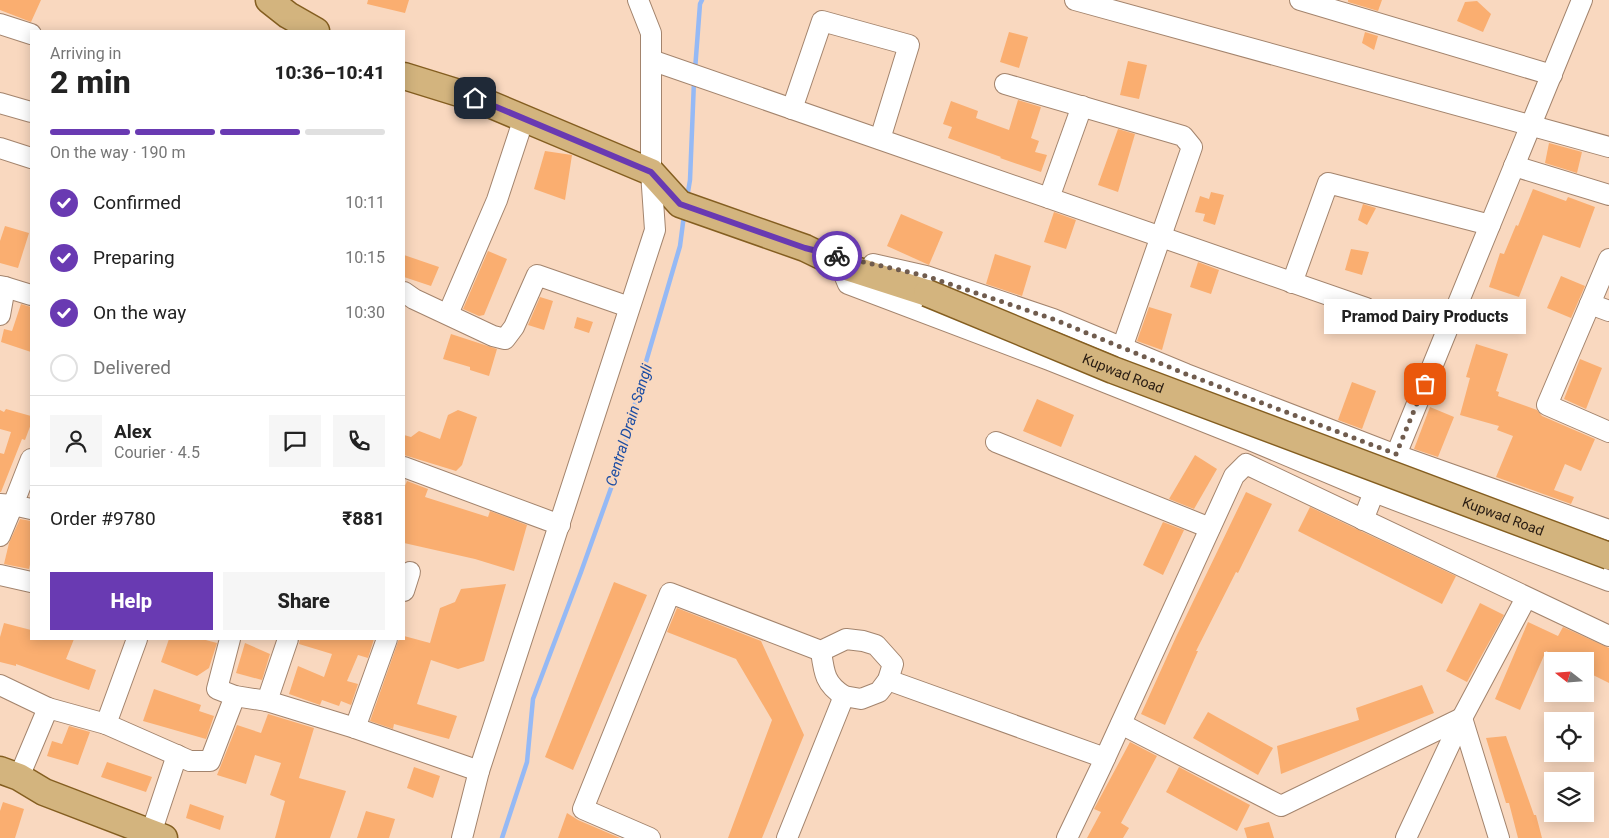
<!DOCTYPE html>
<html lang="en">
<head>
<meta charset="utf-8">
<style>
  body { margin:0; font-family:Roboto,sans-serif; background:#f6f6f6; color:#222; height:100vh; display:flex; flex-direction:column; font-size:19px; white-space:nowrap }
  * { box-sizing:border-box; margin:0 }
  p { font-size:16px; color:#767676 }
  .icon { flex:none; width:28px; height:28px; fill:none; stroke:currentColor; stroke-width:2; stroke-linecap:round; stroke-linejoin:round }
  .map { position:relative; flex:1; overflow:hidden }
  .panel { position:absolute; left:30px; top:30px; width:375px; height:610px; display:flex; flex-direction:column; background:#fff; border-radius:0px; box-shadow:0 2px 12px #0003 }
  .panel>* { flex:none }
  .needle { width:32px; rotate:287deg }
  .fabs { position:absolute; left:1544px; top:652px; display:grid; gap:10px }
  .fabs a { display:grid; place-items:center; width:50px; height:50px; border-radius:0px; background:#fff; box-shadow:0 2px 12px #0003; font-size:25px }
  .pin { position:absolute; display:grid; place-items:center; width:42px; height:42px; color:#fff; margin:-21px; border-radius:10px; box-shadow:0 2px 8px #0006 }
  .courier { position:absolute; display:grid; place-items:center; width:50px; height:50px; margin:-25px; border:4px solid #693ab2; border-radius:50%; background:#fff; color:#222; box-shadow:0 1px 6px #0007 }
  .bubble { position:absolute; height:35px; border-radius:0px; background:#fff; box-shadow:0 2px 12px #0003; font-size:16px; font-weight:800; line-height:35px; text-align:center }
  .overview em { font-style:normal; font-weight:800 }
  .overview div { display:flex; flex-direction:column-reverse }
  .overview { display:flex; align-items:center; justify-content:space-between; height:85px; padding:0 20px }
  h1 { font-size:32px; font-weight:800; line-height:38px }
  .bar { display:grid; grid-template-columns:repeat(4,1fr); gap:8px 5px; align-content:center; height:60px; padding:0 20px }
  .bar i { height:6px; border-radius:4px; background:#e0e0e0 }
  .bar .selected { background:#693ab2 }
  .bar p { grid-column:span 4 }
  .line { display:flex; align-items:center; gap:12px; padding:0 20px; border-top:1px solid #e0e0e0 }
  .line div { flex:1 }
  .round { display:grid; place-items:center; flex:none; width:52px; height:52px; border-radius:0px; background:#f6f6f6 }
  ol { padding:0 20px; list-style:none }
  li { display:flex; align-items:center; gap:15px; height:55px }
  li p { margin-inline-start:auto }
  li .icon { padding:5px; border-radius:50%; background:#693ab2; color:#fff; stroke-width:4 }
  li:last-child { color:#767676 }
  li i { width:28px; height:28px; border:2px solid #e0e0e0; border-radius:50% }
  .primary-button { display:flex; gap:10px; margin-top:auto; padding:10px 20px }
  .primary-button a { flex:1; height:58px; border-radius:0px; background:#693ab2; color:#fff; font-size:20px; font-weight:800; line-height:58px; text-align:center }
  .primary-button a+a { background:#f6f6f6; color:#222 }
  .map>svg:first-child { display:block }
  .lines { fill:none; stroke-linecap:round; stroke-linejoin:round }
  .stream { stroke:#95b9f5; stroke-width:4.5 }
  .building { fill:#faae70 }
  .minor-casing { stroke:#a3846d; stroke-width:22 }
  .major-casing { stroke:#845e20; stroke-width:29 }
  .minor { stroke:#fff; stroke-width:20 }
  .major { stroke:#d3b47e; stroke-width:26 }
  .major-bridge-casing { stroke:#845e20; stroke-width:29; stroke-linecap:butt }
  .major-bridge { stroke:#d3b47e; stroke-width:26 }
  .done { stroke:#705c4e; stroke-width:5; stroke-dasharray:0 9 }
  .route { stroke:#693ab2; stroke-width:6 }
  .labels { text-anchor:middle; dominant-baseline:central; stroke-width:5; stroke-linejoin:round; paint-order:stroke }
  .street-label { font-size:14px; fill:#261a11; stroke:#f9d8bf }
  .water-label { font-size:15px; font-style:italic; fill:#1c4da3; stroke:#f9d8bf }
</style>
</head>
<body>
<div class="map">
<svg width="1609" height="838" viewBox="0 0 1609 838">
  <rect width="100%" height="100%" fill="#f9d8bf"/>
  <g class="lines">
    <g class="stream">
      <polyline points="695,70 700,4 702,0"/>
      <polyline points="687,198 690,180 694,81"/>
      <polyline points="502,838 527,762 533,699 581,572 620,463 643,372 680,246 684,215"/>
    </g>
  </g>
  <g class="building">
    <polygon points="0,0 41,0 31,22 0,10"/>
    <polygon points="368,0 409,0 405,13 367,4"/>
    <polygon points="1348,0 1382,0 1378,11 1348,2"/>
    <polygon points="1477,1 1491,14 1483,32 1457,21 1465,2"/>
    <polygon points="1009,32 1028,37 1019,68 1000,62"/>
    <polygon points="1365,32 1378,36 1374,50 1362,43"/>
    <polygon points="1128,61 1147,65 1139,99 1120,95"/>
    <polygon points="1018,100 1041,107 1031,138 1039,141 1035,152 1047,155 1041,172 1000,158 1001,157 948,138 952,127 943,124 951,101 978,111 976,118 1009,130"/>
    <polygon points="1118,129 1135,134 1118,192 1098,185"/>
    <polygon points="1549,143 1582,152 1577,173 1545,163"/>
    <polygon points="545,151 572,155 565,200 534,189"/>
    <polygon points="1533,189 1566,201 1568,197 1595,207 1580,248 1543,235 1519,297 1489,287 1500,253 1504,254 1516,225 1518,226"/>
    <polygon points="1211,192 1224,195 1215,225 1203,221 1205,214 1195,212 1200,196 1209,199"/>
    <polygon points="1363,204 1376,208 1367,225 1358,220"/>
    <polygon points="1054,212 1076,220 1066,249 1044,242"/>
    <polygon points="901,214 943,232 929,265 887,246"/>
    <polygon points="5,226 29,233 18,268 0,263 0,241"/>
    <polygon points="1351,249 1369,252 1362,275 1345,270"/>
    <polygon points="488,251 507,259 484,315 479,316 463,309"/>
    <polygon points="995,254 1031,266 1022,296 986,284"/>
    <polygon points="404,255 439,267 431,286 404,277"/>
    <polygon points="1198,262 1219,270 1211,294 1190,287"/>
    <polygon points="1561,276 1585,286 1571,318 1547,308"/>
    <polygon points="540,297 553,301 544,330 528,325"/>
    <polygon points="21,304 31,307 31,352 1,342 4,329 12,331"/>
    <polygon points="1149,307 1172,314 1162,350 1137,341"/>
    <polygon points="577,317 593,322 589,333 574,328"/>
    <polygon points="451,334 497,349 489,376 470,370 470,367 443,359"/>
    <polygon points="1476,344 1508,354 1496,391 1499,392 1498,396 1537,410 1542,416 1595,439 1581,471 1565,464 1554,490 1574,497 1571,504 1496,477 1513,436 1497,430 1499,426 1460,415 1470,378 1466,377"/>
    <polygon points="1580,359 1602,368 1586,409 1564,399"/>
    <polygon points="1352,382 1376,391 1362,429 1338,420"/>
    <polygon points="1037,399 1074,415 1061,447 1023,431"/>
    <polygon points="1430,407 1454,417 1438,457 1414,449"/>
    <polygon points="6,409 31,416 31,424 25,440 22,439 1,492 0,492 0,453 4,454 11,432 0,429 0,410 4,412"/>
    <polygon points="458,410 477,417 462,465 456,471 404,455 404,435 411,437 419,431 440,439 448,415"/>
    <polygon points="1195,455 1217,469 1194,509 1169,499"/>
    <polygon points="407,481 428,489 425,497 488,517 490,511 527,525 514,571 475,559 404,543 404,488"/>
    <polygon points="1246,492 1272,504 1238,573 1236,572 1196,651 1198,651 1165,725 1141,714 1176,637"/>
    <polygon points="1310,507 1456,576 1442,604 1298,531"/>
    <polygon points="20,519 31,521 31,560 29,569 4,564 9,543"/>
    <polygon points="1163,522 1184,530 1163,575 1143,565"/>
    <polygon points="614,582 647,595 573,770 545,757"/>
    <polygon points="506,584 484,661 458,669 431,660 417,704 457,716 449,739 394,724 393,729 370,721 399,639 404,639 404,636 430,643 440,608 455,602 461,589"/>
    <polygon points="1480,603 1504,615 1467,682 1446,671"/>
    <polygon points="677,608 761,641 804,735 762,838 728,838 772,720 736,659 667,632"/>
    <polygon points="1528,622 1558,636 1563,627 1609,648 1609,683 1585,671 1585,661 1566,661 1546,651 1520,710 1495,699"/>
    <polygon points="4,623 31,630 31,639 74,639 66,659 96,670 89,690 16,664 16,666 0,662 0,637"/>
    <polygon points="169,639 202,639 217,643 209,668 197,676 161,662"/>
    <polygon points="300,639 374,639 368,658 358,655 347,681 358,684 351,705 341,701 339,706 322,700 320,705 289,694 298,666 324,677 332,654 299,644"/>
    <polygon points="245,643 270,654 262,680 236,673"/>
    <polygon points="1422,685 1434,713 1281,774 1277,746 1359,720 1356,708"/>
    <polygon points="154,689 201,705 199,711 214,716 206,739 143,721"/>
    <polygon points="1208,712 1273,748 1258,775 1193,738"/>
    <polygon points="268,714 314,728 299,778 346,791 330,838 275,838 285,801 270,795 281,763 255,755 246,784 217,775 237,725 261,733"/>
    <polygon points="69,726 90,732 78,765 47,756 52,741 62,744"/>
    <polygon points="1506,736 1534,815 1536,815 1542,838 1518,838 1509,803 1506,803 1486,738"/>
    <polygon points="1130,742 1157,756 1121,823 1129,828 1123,838 1087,838 1101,812 1094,809"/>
    <polygon points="107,762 152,777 146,792 101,777"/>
    <polygon points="414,767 440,776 433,798 407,788"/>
    <polygon points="1179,767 1250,805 1237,831 1166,792"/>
    <polygon points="3,802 24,809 15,838 0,838 0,811"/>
    <polygon points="190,804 224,816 220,830 186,818"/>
    <polygon points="366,811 395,819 389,838 357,838"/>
    <polygon points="567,813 578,820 620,838 558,838"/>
    <polygon points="1269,822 1274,838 1247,838 1244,828"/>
  </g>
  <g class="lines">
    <g class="minor-casing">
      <g id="minor">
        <polyline points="1075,0 1609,147"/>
        <polyline points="1300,0 1552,75"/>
        <polyline points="0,24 31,34"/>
        <polyline points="651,60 1366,308"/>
        <polyline points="1005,84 1183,136 1192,147 1122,348"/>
        <polyline points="0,103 31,112"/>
        <polyline points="792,109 822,21 909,45 880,139"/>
        <polyline points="0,148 31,158"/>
        <polyline points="1514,166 1609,195"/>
        <polyline points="1049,198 1082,106"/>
        <polyline points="1609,259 1590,304 1609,311"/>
        <polyline points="873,264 926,276 1053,319 1186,374 1396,455 1609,530"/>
        <polyline points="840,265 848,284 1049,360 1250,440 1374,492 1609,581"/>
        <polyline points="1292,283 1328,183 1490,225"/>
        <polyline points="0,286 5,287 0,315"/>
        <polyline points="5,287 31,295"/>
        <polyline points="404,292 414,299 493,336 505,339 514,327 537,275 629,307"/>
        <polyline points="1590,304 1547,405 1609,432"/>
        <polyline points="448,314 497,200 524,118"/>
        <polyline points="996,442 1210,528"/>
        <polyline points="31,459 13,505 31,509"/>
        <polyline points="404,467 560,525"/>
        <polyline points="0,504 13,505 0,536"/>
        <polyline points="1363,520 1374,492 1396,455 1582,0"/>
        <polyline points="0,575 31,582"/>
        <polyline points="404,591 410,572"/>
        <polyline points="137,639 106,724 190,761 210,761 235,696"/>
        <polyline points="230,639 217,689 235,696 267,701 355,728 479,771"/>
        <path d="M821,651c3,22 4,33 23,45"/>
        <polyline points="888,680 1105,758"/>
        <polyline points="0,685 48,708"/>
        <polyline points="267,701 288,639"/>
        <polyline points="1121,724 1281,806 1462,718 1499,838"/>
        <polyline points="355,728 387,639"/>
        <polyline points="19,777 48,708 106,724"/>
        <polyline points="151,833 177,755"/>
        <polyline points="462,838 479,771 655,230 651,172 651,33 638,0"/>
        <polyline points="650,838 583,809 670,593 821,651 846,639 863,641 876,645 893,664 888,680 879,692 861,699 844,696 787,838"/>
        <polyline points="1067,838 1101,767 1234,476 1246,464 1609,636"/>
        <polyline points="1406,838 1462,718 1526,598"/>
      </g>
    </g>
    <g class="major-casing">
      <g id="major">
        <polyline points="269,0 288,15 316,31"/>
        <polyline points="404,76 475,98 651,172 680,204 805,248 840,265 927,293"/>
        <polyline points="0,770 19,777 44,792 164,838"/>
      </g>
    </g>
    <use href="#minor" class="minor"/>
    <use href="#major" class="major"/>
    <g class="major-bridge-casing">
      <g id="major-bridge">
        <path id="s1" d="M927,293l186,77 496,186"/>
      </g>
    </g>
    <use href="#major-bridge" class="major-bridge"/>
  </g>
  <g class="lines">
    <polyline class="done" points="837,256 926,276 1053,319 1186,374 1396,454 1425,384"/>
    <polyline class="route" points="475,98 651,172 680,204 805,248 837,256"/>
  </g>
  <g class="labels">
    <g class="street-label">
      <text stroke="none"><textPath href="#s1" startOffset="212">Kupwad Road</textPath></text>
      <text stroke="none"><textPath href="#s1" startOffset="618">Kupwad Road</textPath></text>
    </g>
    <g class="water-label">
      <text transform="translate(629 425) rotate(-73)">Central Drain Sangli</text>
    </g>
  </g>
</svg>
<div class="fabs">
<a><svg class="needle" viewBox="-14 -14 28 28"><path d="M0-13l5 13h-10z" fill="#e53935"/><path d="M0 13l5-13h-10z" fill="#767676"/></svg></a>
<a><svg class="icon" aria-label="locate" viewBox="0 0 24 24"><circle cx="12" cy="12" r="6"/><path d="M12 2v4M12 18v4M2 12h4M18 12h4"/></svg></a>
<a><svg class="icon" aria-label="layers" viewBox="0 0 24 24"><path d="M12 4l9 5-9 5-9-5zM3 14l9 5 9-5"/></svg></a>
</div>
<div class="pin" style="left:1425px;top:384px;background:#ea580c"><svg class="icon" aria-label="bag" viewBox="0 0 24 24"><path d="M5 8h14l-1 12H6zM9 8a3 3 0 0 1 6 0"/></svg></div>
<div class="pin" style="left:475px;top:98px;background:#1f2937"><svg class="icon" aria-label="home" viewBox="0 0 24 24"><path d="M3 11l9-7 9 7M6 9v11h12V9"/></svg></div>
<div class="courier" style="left:837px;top:256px"><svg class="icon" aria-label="bike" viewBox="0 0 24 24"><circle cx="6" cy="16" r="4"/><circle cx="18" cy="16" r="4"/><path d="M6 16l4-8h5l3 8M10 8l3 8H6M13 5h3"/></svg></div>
<div class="bubble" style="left:1324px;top:299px;width:202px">Pramod Dairy Products</div>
<section class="panel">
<div class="overview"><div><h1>2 min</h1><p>Arriving in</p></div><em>10:36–10:41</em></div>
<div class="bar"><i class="selected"></i><i class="selected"></i><i class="selected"></i><i></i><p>On the way · 190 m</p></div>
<ol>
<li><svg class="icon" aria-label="check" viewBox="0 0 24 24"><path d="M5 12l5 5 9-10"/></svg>Confirmed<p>10:11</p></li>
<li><svg class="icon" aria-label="check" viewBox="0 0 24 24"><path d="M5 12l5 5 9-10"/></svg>Preparing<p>10:15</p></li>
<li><svg class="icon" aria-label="check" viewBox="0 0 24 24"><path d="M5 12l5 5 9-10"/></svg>On the way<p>10:30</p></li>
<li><i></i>Delivered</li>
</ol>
<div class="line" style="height:90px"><a class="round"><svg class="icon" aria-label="person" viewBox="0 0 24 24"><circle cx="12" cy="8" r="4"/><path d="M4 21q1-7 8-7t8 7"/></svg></a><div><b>Alex</b><p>Courier · 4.5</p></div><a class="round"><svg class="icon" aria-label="chat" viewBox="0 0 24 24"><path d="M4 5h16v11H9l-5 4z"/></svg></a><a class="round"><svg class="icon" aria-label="phone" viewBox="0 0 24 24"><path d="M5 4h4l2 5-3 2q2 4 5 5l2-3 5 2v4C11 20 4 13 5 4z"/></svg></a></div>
<div class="line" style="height:65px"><div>Order #9780</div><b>₹881</b></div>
<div class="primary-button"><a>Help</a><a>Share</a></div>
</section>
</div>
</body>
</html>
